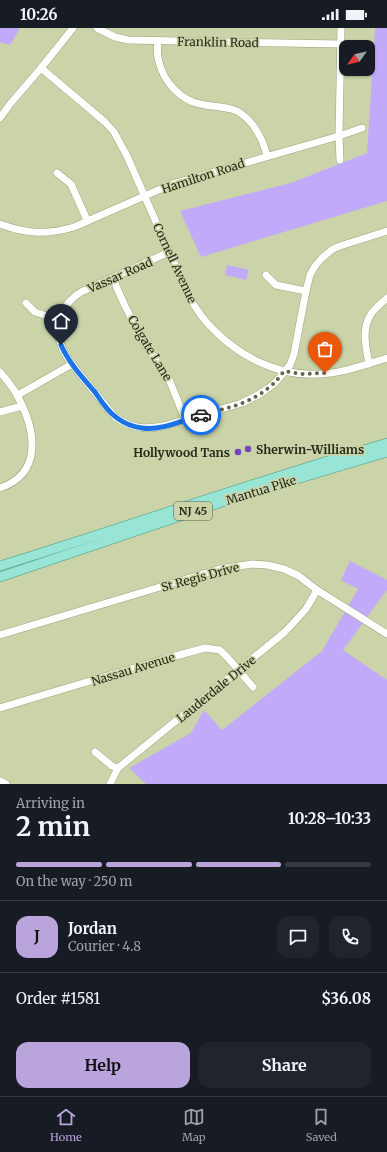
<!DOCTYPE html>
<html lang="en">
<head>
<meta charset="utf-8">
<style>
  body { margin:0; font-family:Merriweather,serif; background:#20242c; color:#f1f3f6; height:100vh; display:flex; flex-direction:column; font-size:15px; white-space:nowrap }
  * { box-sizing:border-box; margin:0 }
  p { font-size:13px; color:#9ea1a6 }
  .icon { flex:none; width:22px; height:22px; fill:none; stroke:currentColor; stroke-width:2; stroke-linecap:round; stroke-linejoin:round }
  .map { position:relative; height:756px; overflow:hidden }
  .details { display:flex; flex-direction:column; background:#171b24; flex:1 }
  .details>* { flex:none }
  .needle { width:26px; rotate:236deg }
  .tools { position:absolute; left:339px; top:12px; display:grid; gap:8px }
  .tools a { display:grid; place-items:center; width:36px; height:36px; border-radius:8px; background:#171b24; box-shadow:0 1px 3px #0004; font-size:20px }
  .pin { position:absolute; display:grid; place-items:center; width:34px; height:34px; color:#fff; margin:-41px -17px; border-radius:50% 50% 50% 0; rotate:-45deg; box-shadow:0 0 4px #0007 }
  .pin .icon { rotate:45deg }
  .courier { position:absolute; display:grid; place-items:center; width:40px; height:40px; margin:-20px; border:3px solid #1a73e8; border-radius:50%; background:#fff; color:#222; box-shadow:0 1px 5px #0007 }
  .summary em { font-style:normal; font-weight:700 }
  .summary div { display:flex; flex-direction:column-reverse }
  .summary { display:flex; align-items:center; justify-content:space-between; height:68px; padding:0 16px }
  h1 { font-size:26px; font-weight:700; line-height:30px }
  .bar { display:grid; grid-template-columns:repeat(4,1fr); gap:6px 4px; align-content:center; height:48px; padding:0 16px }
  .bar i { height:5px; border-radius:3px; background:#363941 }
  .bar .on { background:#b9a5dc }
  .bar p { grid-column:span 4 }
  .line { display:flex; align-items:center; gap:10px; padding:0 16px; border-top:1px solid #363941 }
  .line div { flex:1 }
  .round { display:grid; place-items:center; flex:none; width:42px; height:42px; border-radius:12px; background:#20242c }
  .primary-button { display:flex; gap:8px; margin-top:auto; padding:8px 16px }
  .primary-button a { flex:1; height:46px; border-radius:12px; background:#b9a5dc; color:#111; font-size:16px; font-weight:700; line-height:46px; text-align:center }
  .primary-button a+a { background:#20242c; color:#f1f3f6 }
  .status { display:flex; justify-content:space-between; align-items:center; height:28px; padding:0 20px; background:#171b24; direction:ltr }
  .status svg { height:11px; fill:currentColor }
  .tab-bar { display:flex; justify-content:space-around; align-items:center; height:56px; border-top:1px solid #363941; background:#171b24; font-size:11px; color:#9ea1a6 }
  .tab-bar a { display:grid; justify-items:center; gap:2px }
  .tab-bar .on { color:#b9a5dc }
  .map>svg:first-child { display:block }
  .green { fill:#c2aafa }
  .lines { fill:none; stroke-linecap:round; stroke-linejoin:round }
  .minor-casing { stroke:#9ba47a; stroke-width:8 }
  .major-casing { stroke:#449882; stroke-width:10 }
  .minor { stroke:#fff; stroke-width:7 }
  .major { stroke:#98e5d6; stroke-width:9 }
  .done { stroke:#60664b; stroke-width:4; stroke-dasharray:0 7.2 }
  .route { stroke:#1a73e8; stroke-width:5 }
  .poi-dot { fill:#7445bd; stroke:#cad4a8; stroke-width:1.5 }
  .labels { text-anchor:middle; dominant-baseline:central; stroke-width:3.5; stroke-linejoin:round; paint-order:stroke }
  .shield { fill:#cad4a8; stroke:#585e44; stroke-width:1 }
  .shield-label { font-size:11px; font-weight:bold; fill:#272b19 }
  .street-label { font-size:12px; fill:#272b19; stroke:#cad4a8 }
  .poi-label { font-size:12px; font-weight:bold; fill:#272b19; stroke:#cad4a8; text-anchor:start }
</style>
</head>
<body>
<div class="status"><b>10:26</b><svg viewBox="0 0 49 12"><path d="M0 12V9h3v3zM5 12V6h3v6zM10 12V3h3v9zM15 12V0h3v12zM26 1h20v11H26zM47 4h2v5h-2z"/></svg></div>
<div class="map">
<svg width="387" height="756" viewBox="0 0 387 756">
  <rect width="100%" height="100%" fill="#cad4a8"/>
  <g class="green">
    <polygon points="0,0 20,0 10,17 0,14"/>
    <polygon points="375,0 387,0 387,173 201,229 180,183 291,155 367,125"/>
    <polygon points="227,237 249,242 246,252 225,247"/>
    <polygon points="350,533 387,552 387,562 343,622 387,652 387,756 146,756 129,740 191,705 204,682 222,702 322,623 358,561 341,552"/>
  </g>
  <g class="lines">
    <g class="minor-casing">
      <g id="minor">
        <polyline points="97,0 115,9 128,12 340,16"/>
        <path d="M158,13c-1,7 -1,14 1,21 5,20 21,38 41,42 12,3 25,2 37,7 16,9 26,28 30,45"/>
        <path d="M41,40l64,54 9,10 13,24 62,141c7,12 15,24 26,34 26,26 63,45 101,43 24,0 48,-9 71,-16"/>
        <polyline points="0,90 10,76 41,40 73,0"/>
        <polyline points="340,132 339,108 341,0"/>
        <polyline points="57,145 71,156 87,192"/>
        <path d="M0,196c26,10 47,11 74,3l98,-43 167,-48 23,-8"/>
        <path d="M169,224l-88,40c-18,11 -28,32 -20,53 4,12 14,23 22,33 11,13 21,26 32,39 18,12 31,13 52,8l75,-22 16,-8 9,-6 8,-6 15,-18 4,-11 12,-63 4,-16 5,-9 7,-8 11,-9 7,-3 47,-15"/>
        <polyline points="266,247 276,257 306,263"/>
        <polyline points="114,249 116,258 125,278 144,315 169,351 185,391"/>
        <polyline points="26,275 35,284 59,292"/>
        <path d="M369,336c-3,-16 -8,-35 2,-50 4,-6 11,-11 16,-16"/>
        <path d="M0,344c6,7 14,16 18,25 17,32 26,76 -18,91"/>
        <polyline points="18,367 72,336"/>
        <polyline points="0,384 22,378"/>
        <polyline points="0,607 220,541 252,536 267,537 284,541 299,548 317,562 387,606"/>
        <polyline points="0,680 164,631 205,620 220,622 228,630 253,659"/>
        <polyline points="95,724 112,738 118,740"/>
        <polyline points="0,753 6,756"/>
        <polyline points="110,756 118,740 285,604 306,581 317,562"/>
      </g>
    </g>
    <g class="major-casing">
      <g id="major">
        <path d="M0,538c129,-40 257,-85 387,-123"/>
        <polyline points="0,549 237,469 387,424"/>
      </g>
    </g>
    <use href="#minor" class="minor"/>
    <use href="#major" class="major"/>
  </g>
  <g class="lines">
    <path class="done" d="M201,387c23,-6 48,-11 66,-26 7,-5 12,-11 17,-18l18,3 23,-1"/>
    <path class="route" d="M61,317c8,18 21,32 34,47 6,9 13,20 22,26 7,5 16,9 25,10 19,3 41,-8 59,-13"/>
  </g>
  <g class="poi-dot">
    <circle cx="248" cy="421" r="4"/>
    <circle cx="238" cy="424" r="4"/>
  </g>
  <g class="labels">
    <rect class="shield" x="174" y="474" width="38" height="18" rx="3"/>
    <g class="shield-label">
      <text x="193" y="483">NJ 45</text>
    </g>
    <g class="street-label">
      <text transform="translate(218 14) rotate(1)">Franklin Road</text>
      <text transform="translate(203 148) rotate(-18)">Hamilton Road</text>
      <text transform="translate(175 235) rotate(65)">Cornell Avenue</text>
      <text transform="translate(120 247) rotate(-24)">Vassar Road</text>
      <text transform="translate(150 320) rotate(59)">Colgate Lane</text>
      <text transform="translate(261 462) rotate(-17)">Mantua Pike</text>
      <text transform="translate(200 549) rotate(-15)">St Regis Drive</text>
      <text transform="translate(133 641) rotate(-17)">Nassau Avenue</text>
      <text transform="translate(216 661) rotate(-39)">Lauderdale Drive</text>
    </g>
    <g class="poi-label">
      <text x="256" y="421">Sherwin-Williams</text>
      <text x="230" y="424" text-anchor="end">Hollywood Tans</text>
    </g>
  </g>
</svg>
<div class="tools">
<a><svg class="needle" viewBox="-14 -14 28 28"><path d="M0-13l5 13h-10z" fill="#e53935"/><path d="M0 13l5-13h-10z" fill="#9ea1a6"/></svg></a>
</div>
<div class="pin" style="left:325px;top:345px;background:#ea580c"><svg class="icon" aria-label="bag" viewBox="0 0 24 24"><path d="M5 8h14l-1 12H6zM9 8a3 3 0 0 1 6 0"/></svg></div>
<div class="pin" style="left:61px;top:317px;background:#1f2937"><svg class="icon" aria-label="home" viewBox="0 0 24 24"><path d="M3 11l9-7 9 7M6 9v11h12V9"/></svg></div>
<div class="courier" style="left:201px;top:387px"><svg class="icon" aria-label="car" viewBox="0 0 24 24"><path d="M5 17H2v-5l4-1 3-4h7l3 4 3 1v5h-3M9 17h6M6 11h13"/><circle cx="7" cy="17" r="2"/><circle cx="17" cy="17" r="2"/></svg></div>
</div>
<section class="details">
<div class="summary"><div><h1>2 min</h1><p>Arriving in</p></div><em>10:28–10:33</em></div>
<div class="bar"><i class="on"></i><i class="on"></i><i class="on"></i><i></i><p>On the way · 250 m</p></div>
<div class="line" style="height:72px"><b class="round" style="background:#b9a5dc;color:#111">J</b><div><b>Jordan</b><p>Courier · 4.8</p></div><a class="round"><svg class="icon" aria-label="chat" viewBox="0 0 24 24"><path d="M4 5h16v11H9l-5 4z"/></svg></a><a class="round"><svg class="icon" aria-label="phone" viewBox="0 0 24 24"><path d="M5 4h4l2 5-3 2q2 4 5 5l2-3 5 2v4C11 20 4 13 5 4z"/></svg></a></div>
<div class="line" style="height:52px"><div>Order #1581</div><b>$36.08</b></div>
<div class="primary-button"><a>Help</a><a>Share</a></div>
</section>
<nav class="tab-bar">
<a class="on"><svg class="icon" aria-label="home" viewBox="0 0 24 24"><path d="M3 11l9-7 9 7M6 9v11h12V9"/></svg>Home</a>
<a><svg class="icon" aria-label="map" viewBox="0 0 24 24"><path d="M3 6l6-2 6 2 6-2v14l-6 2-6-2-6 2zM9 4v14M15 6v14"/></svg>Map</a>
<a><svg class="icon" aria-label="saved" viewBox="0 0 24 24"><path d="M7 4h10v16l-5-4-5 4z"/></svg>Saved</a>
</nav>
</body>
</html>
